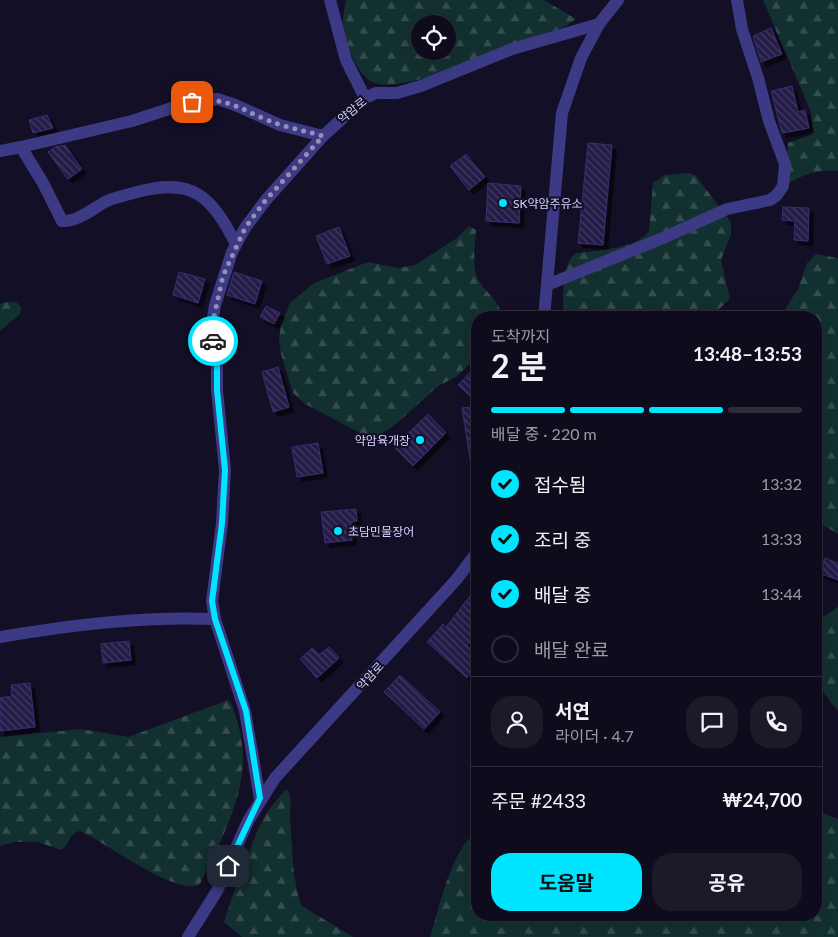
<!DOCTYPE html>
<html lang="ko">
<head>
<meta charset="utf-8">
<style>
  body { margin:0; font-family:Lato,"Noto Sans KR",sans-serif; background:#1c1929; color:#f1f3f6; height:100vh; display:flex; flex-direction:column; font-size:19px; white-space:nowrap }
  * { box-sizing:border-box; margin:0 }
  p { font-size:16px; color:#9b9ba3 }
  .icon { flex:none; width:28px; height:28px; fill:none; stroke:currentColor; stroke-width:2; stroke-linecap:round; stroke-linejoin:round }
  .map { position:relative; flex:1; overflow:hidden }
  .sheet { position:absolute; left:471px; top:311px; width:351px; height:610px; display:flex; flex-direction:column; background:#0e0b1c; border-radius:20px; box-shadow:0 5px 20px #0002,0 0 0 1px #2e2b3b }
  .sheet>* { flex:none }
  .fabs { position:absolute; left:411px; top:15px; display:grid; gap:10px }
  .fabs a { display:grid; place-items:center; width:45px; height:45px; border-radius:50%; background:#0e0b1c; box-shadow:0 5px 20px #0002,0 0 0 1px #2e2b3b; font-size:25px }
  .pin { position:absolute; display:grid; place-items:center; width:42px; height:42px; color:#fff; margin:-21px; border-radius:10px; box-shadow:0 2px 8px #0006 }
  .courier { position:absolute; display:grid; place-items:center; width:50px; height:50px; margin:-25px; border:4px solid #00e5ff; border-radius:50%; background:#fff; color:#222; box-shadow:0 1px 6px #0007 }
  .head em { font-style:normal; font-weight:700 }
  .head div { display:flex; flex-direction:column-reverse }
  .head { display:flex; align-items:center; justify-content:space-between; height:85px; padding:0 20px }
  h1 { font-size:32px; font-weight:700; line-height:38px }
  .bar { display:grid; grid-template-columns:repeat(4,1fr); gap:8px 5px; align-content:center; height:60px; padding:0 20px }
  .bar i { height:6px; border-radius:4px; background:#2e2b3b }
  .bar .active { background:#00e5ff }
  .bar p { grid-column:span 4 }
  .line { display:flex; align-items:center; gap:12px; padding:0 20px; border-top:1px solid #2e2b3b }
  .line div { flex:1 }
  .round { display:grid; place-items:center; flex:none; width:52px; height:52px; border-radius:20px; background:#1c1929 }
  ol { padding:0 20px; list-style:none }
  li { display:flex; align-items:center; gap:15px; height:55px }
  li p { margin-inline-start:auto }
  li .icon { padding:5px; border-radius:50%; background:#00e5ff; color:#111; stroke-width:4 }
  li:last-child { color:#9b9ba3 }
  li i { width:28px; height:28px; border:2px solid #2e2b3b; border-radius:50% }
  .button { display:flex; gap:10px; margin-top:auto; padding:10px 20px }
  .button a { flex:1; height:58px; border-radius:20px; background:#00e5ff; color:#111; font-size:20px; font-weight:700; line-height:58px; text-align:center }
  .button a+a { background:#1c1929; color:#f1f3f6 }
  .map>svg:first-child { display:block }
  .forest { fill:url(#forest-firs); fill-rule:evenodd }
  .building { fill:url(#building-back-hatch); stroke:#3b2d73; filter:url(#shadow) }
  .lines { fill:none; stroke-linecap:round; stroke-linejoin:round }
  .minor { stroke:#3d3a85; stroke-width:12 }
  .tertiary { stroke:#3d3a85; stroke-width:12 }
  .done { stroke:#948fb3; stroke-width:5; stroke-dasharray:0 9 }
  .route { stroke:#00e5ff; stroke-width:6 }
  .poi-dot { fill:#00e5ff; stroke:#130f26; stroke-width:2 }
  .labels { text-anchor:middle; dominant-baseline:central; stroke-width:4.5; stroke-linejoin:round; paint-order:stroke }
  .street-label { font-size:12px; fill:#d9d4ff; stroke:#130f26 }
  .poi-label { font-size:12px; fill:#d9d4ff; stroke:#130f26; text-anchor:start }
</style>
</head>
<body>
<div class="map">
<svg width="838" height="937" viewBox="0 0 838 937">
  <defs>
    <pattern id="forest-firs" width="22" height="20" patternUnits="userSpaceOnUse" patternTransform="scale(1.25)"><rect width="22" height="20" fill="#12302f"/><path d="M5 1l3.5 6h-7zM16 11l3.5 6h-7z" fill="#344d4e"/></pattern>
    <pattern id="building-back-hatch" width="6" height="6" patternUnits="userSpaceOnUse" patternTransform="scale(1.25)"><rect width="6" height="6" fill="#241b47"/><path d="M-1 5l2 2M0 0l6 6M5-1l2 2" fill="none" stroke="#433b63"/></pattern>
    <filter id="shadow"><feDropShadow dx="4.5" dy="4.5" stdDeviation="0" flood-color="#0009"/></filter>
  </defs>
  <rect width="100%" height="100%" fill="#130f26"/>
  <g class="forest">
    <path d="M346,0h198l32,19 -10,7c-33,13 -166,72 -194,56 -15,-8 -27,-39 -29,-56 -1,-8 2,-18 3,-26zM420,24h28v27h-28z"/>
    <path d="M763,0h75v171c-22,-1 -34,3 -52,14l2,-42 25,-9 -2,-22z"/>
    <path d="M690,173l6,3 35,46v12l-10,26 9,38c-8,10 -15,15 -27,19l-140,1c1,-19 -3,-53 13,-65 22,-3 59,-3 73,-22l4,-48 12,-8z"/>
    <path d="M469,226l7,4c-1,15 -4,33 1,47 7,16 23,22 25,40l-24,1 -1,39 -21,20 -18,9 -42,38 -18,12 -10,1 -63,-33 -12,-11 -12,-39 -2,-16 2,-12 9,-23 24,-20 54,-21 30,6 17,-3 42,-27z"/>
    <polygon points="816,254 838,258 838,534 816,521 816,491 822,481 822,475 816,468 816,318 780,317 798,289 807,263"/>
    <polygon points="7,302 16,302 21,307 20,314 0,331 0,304"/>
    <polygon points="838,607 838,711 816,683 816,622"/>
    <path d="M228,700c6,5 7,16 10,24 17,57 -14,110 -38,160 -22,14 -98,-44 -120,-53 -12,2 -10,14 -19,19l-23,-8h-23l-15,4v-109l81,-8 47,8z"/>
    <path d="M288,790c4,8 2,18 2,27 2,26 2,65 12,89l51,31h-111l-18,-15 15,-46 18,-44 10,-20 17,-21z"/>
    <path d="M816,810l22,9v118h-408c9,-26 22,-92 47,-104l1,82h338z"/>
  </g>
  <g class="building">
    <polygon points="771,28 782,54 761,62 753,36"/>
    <polygon points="792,86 798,112 805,110 809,128 782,133 771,91"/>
    <polygon points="47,115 53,128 33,133 29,120"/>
    <polygon points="588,143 612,145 603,245 578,243"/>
    <polygon points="65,145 82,169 68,179 48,152 55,147"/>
    <polygon points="466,154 485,177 469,190 450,166"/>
    <polygon points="488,183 521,186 519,223 486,221"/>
    <polygon points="783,207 809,208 808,241 794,240 795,221 782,220"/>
    <polygon points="339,227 350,256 327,264 316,236"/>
    <polygon points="179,272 205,279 198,303 173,295"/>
    <polygon points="234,272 262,281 255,304 227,295"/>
    <polygon points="266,306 280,313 274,324 260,317"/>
    <polygon points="478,364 478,403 458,385"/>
    <polygon points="278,367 289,407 273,412 262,372"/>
    <polygon points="478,406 478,459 470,459 462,408"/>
    <polygon points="428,414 446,433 413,466 394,447"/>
    <polygon points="318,443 323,473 297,477 292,447"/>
    <polygon points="356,509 357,521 351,522 352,540 325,543 321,512"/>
    <polygon points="825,558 838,563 838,580 819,573"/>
    <polygon points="470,596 478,602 478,633 467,646 478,655 478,666 467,678 427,642 443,624 446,627"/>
    <polygon points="129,641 131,660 103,663 101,644"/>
    <polygon points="329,647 339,658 317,678 300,659 312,648 319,655"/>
    <polygon points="400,675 440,712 424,729 384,692"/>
    <polygon points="30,683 35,727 0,731 0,698 12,696 11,685"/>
  </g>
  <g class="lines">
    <g class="minor">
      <polyline points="330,0 346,60 365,98"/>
      <polyline points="21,147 132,121 181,105 217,99 233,104 280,125 323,136"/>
      <path d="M0,151l21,-4 22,36 19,38c16,1 31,-13 45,-20 9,-4 20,-6 30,-9 56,-15 74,4 99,52"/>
      <polyline points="547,285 663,238 727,209 770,200 777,195 783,186 785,164 769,121 758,78 742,29 737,0"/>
      <path d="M0,637c72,-12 142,-21 215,-18"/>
      <polyline points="260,799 245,711 215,619 212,601 222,523 225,470 217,390 217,359 211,330 215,305 232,252 245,228 265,201 323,136 365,98 376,93 397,93 421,86 512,49 599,24"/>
    </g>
    <g class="tertiary">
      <polyline points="544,318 562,113 581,58 599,24 618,0"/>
      <polyline points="188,937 217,891 248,821 275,778 456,580 478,551"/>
    </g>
  </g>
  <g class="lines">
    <path class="done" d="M192,102c36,-8 56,13 89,23 14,4 28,7 42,11l-58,65 -20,27 -22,48 -12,54 2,11"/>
    <polyline class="route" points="213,341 217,360 217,390 225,470 222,523 212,601 215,619 246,711 260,798 228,866"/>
  </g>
  <g class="poi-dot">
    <circle cx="503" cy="203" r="5"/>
    <circle cx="420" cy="440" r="5"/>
    <circle cx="338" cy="531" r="5"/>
  </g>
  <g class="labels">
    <g class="street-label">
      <text transform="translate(352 110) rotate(-39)">약암로</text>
      <text transform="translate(370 676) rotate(-47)">약암로</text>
    </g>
    <g class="poi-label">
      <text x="513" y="203">SK약암주유소</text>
      <text x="410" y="440" text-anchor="end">약암육개장</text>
      <text x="348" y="531">초담민물장어</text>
    </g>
  </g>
</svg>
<div class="fabs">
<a><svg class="icon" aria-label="locate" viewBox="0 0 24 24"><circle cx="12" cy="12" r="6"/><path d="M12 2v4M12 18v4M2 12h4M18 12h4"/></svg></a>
</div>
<div class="pin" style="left:192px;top:102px;background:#ea580c"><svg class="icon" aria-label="bag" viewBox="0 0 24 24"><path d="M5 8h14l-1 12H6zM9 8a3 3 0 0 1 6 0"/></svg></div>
<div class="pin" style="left:228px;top:866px;background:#1f2937"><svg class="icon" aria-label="home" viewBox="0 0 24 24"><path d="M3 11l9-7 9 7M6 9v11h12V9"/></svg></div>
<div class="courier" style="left:213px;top:341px"><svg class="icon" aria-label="car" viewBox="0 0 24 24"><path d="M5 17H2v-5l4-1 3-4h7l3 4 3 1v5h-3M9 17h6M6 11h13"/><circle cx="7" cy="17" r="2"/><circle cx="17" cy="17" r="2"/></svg></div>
<section class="sheet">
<div class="head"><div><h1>2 분</h1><p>도착까지</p></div><em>13:48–13:53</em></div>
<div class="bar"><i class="active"></i><i class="active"></i><i class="active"></i><i></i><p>배달 중 · 220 m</p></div>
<ol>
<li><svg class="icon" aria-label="check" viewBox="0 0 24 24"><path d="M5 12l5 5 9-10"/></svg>접수됨<p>13:32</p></li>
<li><svg class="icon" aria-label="check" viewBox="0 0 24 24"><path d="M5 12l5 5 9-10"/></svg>조리 중<p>13:33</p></li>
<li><svg class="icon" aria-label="check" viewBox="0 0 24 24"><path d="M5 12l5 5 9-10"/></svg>배달 중<p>13:44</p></li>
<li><i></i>배달 완료</li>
</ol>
<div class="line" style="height:90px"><a class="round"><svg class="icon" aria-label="person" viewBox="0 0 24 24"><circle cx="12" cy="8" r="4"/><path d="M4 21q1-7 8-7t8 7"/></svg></a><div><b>서연</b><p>라이더 · 4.7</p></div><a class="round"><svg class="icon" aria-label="chat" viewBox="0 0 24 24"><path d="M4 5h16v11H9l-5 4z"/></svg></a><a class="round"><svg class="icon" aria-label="phone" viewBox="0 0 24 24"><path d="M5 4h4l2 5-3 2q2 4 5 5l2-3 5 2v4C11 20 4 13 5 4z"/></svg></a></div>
<div class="line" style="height:65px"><div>주문 #2433</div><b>₩24,700</b></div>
<div class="button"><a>도움말</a><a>공유</a></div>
</section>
</div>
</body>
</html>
